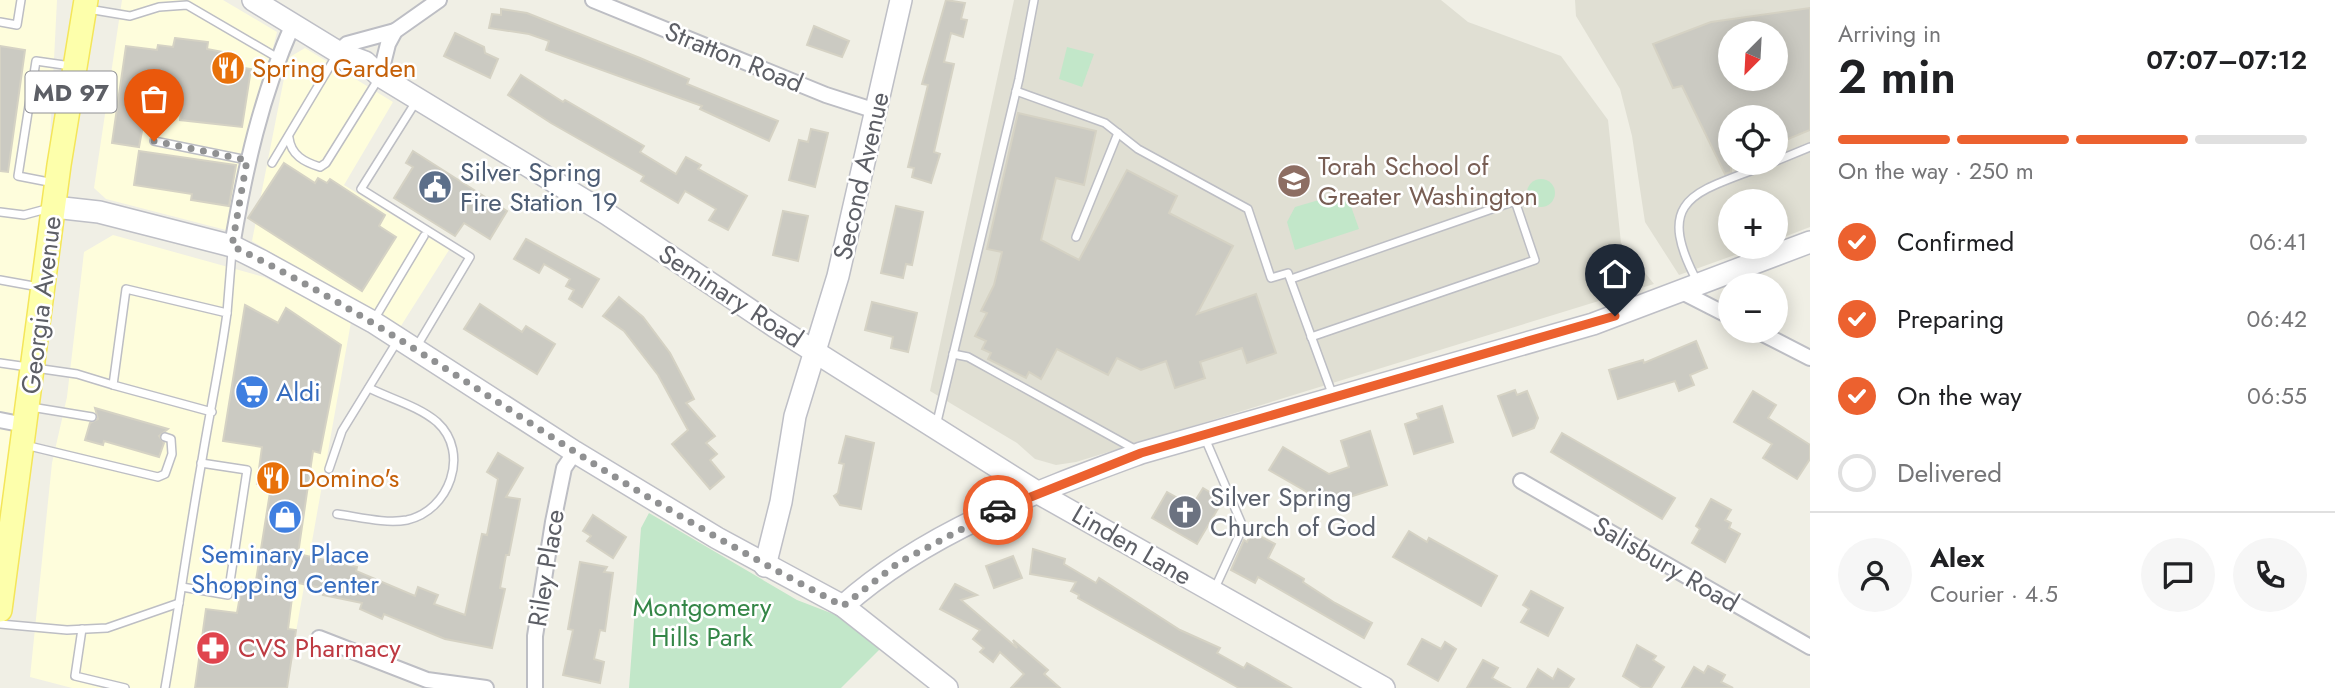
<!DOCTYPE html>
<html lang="en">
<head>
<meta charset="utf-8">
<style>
  body { margin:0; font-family:Jost,sans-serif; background:#f6f6f6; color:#202124; height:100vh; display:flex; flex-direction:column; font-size:26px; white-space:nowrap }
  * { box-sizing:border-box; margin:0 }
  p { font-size:23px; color:#757577 }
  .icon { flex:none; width:38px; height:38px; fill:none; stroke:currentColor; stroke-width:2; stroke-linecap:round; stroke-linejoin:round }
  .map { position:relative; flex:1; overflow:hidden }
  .side { display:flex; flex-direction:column; background:#fff; width:525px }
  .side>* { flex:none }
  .needle { width:46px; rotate:204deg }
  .tools { position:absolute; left:1718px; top:21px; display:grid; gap:14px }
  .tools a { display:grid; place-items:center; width:70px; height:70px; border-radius:50%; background:#fff; box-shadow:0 4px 18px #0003; font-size:35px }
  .pin { position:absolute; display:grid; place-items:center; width:60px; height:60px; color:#fff; margin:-72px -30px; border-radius:50% 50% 50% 0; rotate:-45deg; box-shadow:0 0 7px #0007 }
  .pin .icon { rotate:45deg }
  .courier { position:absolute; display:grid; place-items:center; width:70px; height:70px; margin:-35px; border:5px solid #ec612f; border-radius:50%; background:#fff; color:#222; box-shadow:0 2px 9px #0007 }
  .headline em { font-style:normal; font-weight:600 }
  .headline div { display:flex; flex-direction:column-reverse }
  .headline { display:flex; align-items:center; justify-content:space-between; height:119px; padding:0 28px }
  h1 { font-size:46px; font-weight:600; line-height:52px }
  .bar { display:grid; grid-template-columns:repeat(4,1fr); gap:10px 7px; align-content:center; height:84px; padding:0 28px }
  .bar i { height:9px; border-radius:5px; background:#e0e0e0 }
  .bar .current { background:#ec612f }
  .bar p { grid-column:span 4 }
  .line { display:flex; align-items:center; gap:18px; padding:0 28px; border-top:2px solid #e0e0e0 }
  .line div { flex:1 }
  .round { display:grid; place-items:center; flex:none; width:74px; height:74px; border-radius:37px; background:#f6f6f6 }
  ol { padding:0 28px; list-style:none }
  li { display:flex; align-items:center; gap:21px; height:77px }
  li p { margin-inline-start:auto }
  li .icon { padding:7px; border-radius:50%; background:#ec612f; color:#fff; stroke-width:4 }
  li:last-child { color:#757577 }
  li i { width:38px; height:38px; border:4px solid #e0e0e0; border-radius:50% }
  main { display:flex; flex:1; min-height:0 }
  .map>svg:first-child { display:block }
  .commercial { fill:#fefddc }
  .education { fill:#e0dfd3; fill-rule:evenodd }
  .green { fill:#c2e7c9 }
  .building { fill:#cbcac2; stroke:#d5d2c4; stroke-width:2; fill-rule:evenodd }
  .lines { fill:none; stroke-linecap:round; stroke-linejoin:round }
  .lane-casing { stroke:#bdbec4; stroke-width:10 }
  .street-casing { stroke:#bdbec4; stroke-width:18 }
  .secondary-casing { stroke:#bebfc6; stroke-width:24 }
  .primary-casing { stroke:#f4e65a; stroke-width:26 }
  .lane { stroke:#fff; stroke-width:7 }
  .street { stroke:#fff; stroke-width:14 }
  .secondary { stroke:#fff; stroke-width:21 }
  .primary { stroke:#fdffab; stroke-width:23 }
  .done { stroke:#909192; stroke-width:7; stroke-dasharray:0 12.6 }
  .route { stroke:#ec612f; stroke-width:9 }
  .labels { text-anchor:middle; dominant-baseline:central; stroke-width:5; stroke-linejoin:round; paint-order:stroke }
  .shield { fill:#fff; stroke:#8e8f94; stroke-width:2 }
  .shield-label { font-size:24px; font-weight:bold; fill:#5d5f66 }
  .street-label { font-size:26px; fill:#5d5f66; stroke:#fff }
  .food-label { font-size:26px; fill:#c56008; stroke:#fff; text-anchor:start }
  .education-label { font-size:26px; fill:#785e54; stroke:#fff; text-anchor:start }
  .service-label { font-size:26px; fill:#4e5e75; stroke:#fff; text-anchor:start }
  .shop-label { font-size:26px; fill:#366cbe; stroke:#fff; text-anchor:start }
  .worship-label { font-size:26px; fill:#5b616d; stroke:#fff; text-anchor:start }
  .park-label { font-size:26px; fill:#348647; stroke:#fff }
  .health-label { font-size:26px; fill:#be3a42; stroke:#fff; text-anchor:start }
</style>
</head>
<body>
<main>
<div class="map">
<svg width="1810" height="688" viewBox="0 0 1810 688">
  <rect width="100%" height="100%" fill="#f0efe5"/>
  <g class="commercial">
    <polygon points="0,0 57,0 47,198 0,537"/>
    <polygon points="122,0 223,0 277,32 226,230 106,199 94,188"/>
    <polygon points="305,48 393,102 344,185 449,250 399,329 252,241 288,58"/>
    <polygon points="113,235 264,277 351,322 286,688 72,688 30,677 52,463 67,397 84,252"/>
  </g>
  <g class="education">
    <polygon points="1014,0 1441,0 1468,22 1561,56 1608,120 1621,243 1654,284 1076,462 1056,465 1035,459 1017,443 930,391"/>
    <path d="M1575,0h235v227l-34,13v-39h-45v46h26l-78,28 -34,-53 -13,-86 -12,-47 -44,-73zM1731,33h45v46h-45zM1731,117h45v46h-45z"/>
  </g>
  <g class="green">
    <polygon points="1067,47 1094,54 1082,87 1059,79"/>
    <circle cx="1541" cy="193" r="14"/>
    <polygon points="1346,192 1359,229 1295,250 1287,222 1295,207"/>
    <polygon points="649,513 797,600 836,615 881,648 841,688 629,688 641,528"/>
  </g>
  <g class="building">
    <polygon points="946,0 965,3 961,19 967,20 963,37 951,33 944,62 954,64 934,152 940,154 931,183 912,177 914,168 908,167 928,85 922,84"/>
    <path d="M1810,8v122l-34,14v-27h-45v55l-6,2 -43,-88 -9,2 -20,-44 58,-22zM1731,33h45v46h-45z"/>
    <polygon points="501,9 527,13 640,58 689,79 687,84 778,121 769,141 700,109 702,106 546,50 549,41 529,34 489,28 492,14 501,15"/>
    <polygon points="814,26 849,41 842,57 807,45"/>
    <polygon points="455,33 484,47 485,53 498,59 490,78 444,56"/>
    <polygon points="175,38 208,42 207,49 223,52 222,58 239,61 238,67 251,69 242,127 180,120 181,111 174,109 169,101 148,98 139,147 112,143 126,46 157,50 158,45 173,47"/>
    <polygon points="0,46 25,50 8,172 0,171"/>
    <polygon points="521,75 563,102 565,100 644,146 640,152 676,174 686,157 701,165 698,169 747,196 728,230 709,220 716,209 685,191 678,203 641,181 644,176 551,123 508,95"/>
    <polygon points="1018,113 1096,131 1084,185 1056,178 1041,240 1079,260 1127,170 1177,196 1169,213 1233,246 1197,314 1256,294 1276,353 1247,363 1242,348 1200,362 1205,378 1175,388 1166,361 1141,370 1117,358 1108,375 1057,349 1041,379 1029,372 1026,378 988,359 991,353 982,349 986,341 975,336 987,313 981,311 994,285 1002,252 987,249"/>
    <polygon points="811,129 828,133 815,187 789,180 799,140 808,142"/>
    <polygon points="139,151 236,165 229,206 191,200 192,194 134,185"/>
    <polygon points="413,151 507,211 490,239 464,223 455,236 394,198 413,167 406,163"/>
    <polygon points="284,163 315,183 318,178 327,183 330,179 385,215 379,226 396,237 362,291 248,218"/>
    <polygon points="896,206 923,212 912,265 906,264 903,278 881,273"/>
    <polygon points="783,211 808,216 798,261 773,255"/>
    <polygon points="526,239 599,279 582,307 569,299 574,290 566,286 570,279 544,264 539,273 514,259"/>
    <polygon points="619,297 643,317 670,353 694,399 686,403 715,436 706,443 717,454 710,460 724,477 710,489 672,444 688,430 658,375 624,331 603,316"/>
    <polygon points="872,302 917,313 908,352 891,348 893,337 865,330"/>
    <polygon points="480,304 522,332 526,326 555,344 537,374 464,329"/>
    <polygon points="245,305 278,323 286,308 341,345 320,453 313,451 298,554 357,567 356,571 415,596 418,587 438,595 434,604 465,615 482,534 487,535 498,479 487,472 498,453 523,468 506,497 520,499 509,555 506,555 500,588 505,589 492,648 445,639 384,614 382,619 360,609 362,603 323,595 325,589 294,582 288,629 296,630 287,688 195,688 206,609 237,613 242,585 255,587 271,486 257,484 262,447 223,441"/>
    <polygon points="1696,341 1707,368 1690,375 1694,385 1679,391 1675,381 1618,399 1609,370 1643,360 1644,363"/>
    <polygon points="1515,390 1517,395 1527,391 1538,418 1534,428 1513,436 1498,396"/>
    <polygon points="1753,391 1776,405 1768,418 1810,445 1810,459 1797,479 1763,458 1772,444 1734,422"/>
    <polygon points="1442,406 1453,442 1414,454 1405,424 1419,419 1417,414"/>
    <polygon points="95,408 168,429 159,436 164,443 159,457 104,441 103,445 85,440 90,423 98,419"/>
    <polygon points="1370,431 1387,485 1328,504 1269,470 1283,447 1329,474 1349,467 1341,441"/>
    <polygon points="1562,433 1675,498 1662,519 1551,452"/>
    <polygon points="846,436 874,443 861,509 840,505 834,496 838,493 844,464 839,463"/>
    <polygon points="1203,488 1223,500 1197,544 1152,518 1167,492 1192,506"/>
    <polygon points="1711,499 1731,510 1725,520 1731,523 1729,528 1740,534 1725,562 1692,543 1700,529 1696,526"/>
    <polygon points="593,515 626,537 613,558 587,541 591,536 583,531"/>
    <polygon points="1409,531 1427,542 1429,538 1497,576 1481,606 1393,557"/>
    <polygon points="1252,532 1275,544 1268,558 1304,579 1303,582 1335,603 1372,623 1364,638 1258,577 1255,583 1231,570 1244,540 1247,542"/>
    <polygon points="1033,549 1065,559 1064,564 1096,583 1099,578 1180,630 1220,648 1217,653 1244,668 1247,663 1291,688 1239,688 1078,598 1079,595 1071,591 1076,582 1030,574"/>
    <polygon points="1013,556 1022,578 994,588 986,566"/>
    <polygon points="580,562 607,567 604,572 613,573 605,631 600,630 594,659 604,662 600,683 563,675 573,630 568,629"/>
    <polygon points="955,584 977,595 961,600 1017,648 1013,640 1048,670 1044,674 1060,688 1011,688 1024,674 1000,652 993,662 980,652 984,648 973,639 980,630 940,609"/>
    <polygon points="1531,591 1563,608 1548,636 1521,622 1529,609 1523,605"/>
    <polygon points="1422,639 1441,649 1445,642 1456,649 1438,681 1408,664"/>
    <polygon points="1637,645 1656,656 1653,660 1664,667 1651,688 1642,688 1623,676"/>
    <polygon points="1483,660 1498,668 1492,678 1510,688 1467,688"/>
    <polygon points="1708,666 1725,675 1721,682 1733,688 1682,688 1694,667 1704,673"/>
    <polygon points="1538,669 1553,679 1558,669 1574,679 1568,688 1527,688"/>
  </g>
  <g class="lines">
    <g class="lane-casing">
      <g id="lane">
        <polyline points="88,9 130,16 159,7 187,5 278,58"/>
        <polyline points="0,22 17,25 21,0"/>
        <polyline points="1016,91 1105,123 1138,149 1248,209 1271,278 1288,273 1333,396"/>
        <polyline points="417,100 361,189 470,257 417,346"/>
        <path d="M289,138c2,17 15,24 31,29l6,-4 53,-85"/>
        <polyline points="154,141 247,160"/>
        <polyline points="1776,161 1810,147"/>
        <polyline points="272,163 336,56"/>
        <polyline points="54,183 18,176 36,61 71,66"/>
        <polyline points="0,212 24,215 50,208"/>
        <polyline points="1076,237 1118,133"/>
        <polyline points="1291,279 1515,201 1535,260 1311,337"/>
        <polyline points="0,280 39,287"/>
        <path d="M1698,283c-48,-89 2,-91 73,-120"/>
        <polyline points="227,313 232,251"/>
        <polyline points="375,318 424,236"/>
        <polyline points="953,354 968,357 1138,451"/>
        <polyline points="0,363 77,374 113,385"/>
        <polyline points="31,407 92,417"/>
        <polyline points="936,426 1019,79 1034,0"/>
        <polyline points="1204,436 1243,527 1215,588"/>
        <polyline points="25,445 158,477 165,474 172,454 171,439 165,437"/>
        <polyline points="329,469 342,431 398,340"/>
        <path d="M337,514c22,3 49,10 70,6 42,-9 64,-67 30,-98 -19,-16 -46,-23 -68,-34"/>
        <polyline points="182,587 228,595 247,470 201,463"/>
        <polyline points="0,624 67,630 107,628 179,603"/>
        <polyline points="82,629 75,676 125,688"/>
        <path d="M165,688c13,-74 23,-148 36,-222 8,-51 19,-101 26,-153l-101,-24 -13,96 99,27"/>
      </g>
    </g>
    <g class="street-casing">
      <g id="street">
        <polyline points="593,0 826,95 876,111"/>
        <polyline points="338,52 347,44 395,31"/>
        <polyline points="380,76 388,44 395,31 439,0"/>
        <path d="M232,246c13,-77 29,-150 61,-222"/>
        <polyline points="1682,292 1731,317"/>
        <polyline points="1757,331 1810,358"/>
        <polyline points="0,420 25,425"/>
        <polyline points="1521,481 1810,647"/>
        <polyline points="319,638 427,680 486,688"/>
        <polyline points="535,688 535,636 553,522 564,468 575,452"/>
      </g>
    </g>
    <g class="secondary-casing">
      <g id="secondary">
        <polyline points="253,0 338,52 348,62"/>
        <polyline points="338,52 365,62 380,76 607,214 774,326 1040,494 1384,688"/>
        <polyline points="54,207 99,212 232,246 262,261 373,322 575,452 717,538 843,606 947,688"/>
        <polyline points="765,566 781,502 795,416 838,276 901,0"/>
        <path d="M843,606c84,-75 195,-115 298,-153l452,-129 217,-82"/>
      </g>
    </g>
    <g class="primary-casing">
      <polyline id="primary" points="0,610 59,165 86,0"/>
    </g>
    <use href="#lane" class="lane"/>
    <use href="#street" class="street"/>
    <use href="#secondary" class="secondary"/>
    <use href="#primary" class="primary"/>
  </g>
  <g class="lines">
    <path class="done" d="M154,141l93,19 -15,86c120,58 229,133 340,204 88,56 179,108 271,156l55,-43 100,-53"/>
    <polyline class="route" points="998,510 1141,453 1615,316"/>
  </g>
  <defs>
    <g id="restaurant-disc" transform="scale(1.75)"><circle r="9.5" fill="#e8710a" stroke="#fff"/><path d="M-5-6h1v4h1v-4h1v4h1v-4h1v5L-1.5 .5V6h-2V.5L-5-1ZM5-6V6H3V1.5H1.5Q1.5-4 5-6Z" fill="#fff"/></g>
    <g id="school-disc" transform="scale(1.75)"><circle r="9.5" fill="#8d6e63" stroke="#fff"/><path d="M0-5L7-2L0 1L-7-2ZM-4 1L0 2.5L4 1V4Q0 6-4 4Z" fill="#fff"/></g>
    <g id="civic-disc" transform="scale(1.75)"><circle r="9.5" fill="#5c6f8a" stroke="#fff"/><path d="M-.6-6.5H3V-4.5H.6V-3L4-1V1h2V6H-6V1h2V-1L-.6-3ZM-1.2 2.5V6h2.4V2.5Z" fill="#fff"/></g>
    <g id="supermarket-disc" transform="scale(1.75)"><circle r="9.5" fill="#3f7fe0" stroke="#fff"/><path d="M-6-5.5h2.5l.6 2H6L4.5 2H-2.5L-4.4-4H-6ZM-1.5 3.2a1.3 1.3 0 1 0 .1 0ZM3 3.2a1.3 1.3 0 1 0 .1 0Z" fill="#fff"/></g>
    <g id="church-disc" transform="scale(1.75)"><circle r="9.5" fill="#6b7280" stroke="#fff"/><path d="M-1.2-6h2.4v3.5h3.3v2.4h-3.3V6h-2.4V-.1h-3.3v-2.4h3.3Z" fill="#fff"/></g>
    <g id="shop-disc" transform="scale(1.75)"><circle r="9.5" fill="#3f7fe0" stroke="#fff"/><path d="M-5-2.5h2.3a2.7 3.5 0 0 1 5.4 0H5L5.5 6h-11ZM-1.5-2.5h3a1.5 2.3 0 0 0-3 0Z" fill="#fff"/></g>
    <g id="pharmacy-disc" transform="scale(1.75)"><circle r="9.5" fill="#e0444e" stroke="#fff"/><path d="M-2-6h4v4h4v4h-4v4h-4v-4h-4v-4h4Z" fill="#fff"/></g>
  </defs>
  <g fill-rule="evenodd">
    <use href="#restaurant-disc" x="228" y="68"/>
    <use href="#school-disc" x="1294" y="181"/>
    <use href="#civic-disc" x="435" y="187"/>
    <use href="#supermarket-disc" x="252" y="392"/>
    <use href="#restaurant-disc" x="273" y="478"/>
    <use href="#church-disc" x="1185" y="512"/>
    <use href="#shop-disc" x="285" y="517"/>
    <use href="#pharmacy-disc" x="213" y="648"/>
  </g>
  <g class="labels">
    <rect class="shield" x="25.5" y="71.5" width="91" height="41" rx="5"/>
    <g class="shield-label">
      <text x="71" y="92">MD 97</text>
    </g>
    <g class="street-label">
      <text transform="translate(734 57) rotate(22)">Stratton Road</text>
      <text transform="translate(861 176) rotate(-77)">Second Avenue</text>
      <text transform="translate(731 296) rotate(33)">Seminary Road</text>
      <text transform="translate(41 305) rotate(-83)">Georgia Avenue</text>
      <text transform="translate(1132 545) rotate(30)">Linden Lane</text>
      <text transform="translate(1666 564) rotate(30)">Salisbury Road</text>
      <text transform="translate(546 568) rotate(-81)">Riley Place</text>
    </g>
    <g class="food-label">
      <text x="252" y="68">Spring Garden</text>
      <text x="298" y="478">Domino's</text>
    </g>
    <g class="education-label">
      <text x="1318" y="166">Torah School of<tspan x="1318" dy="30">Greater Washington</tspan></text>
    </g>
    <g class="service-label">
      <text x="460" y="172">Silver Spring<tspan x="460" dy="30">Fire Station 19</tspan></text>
    </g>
    <g class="shop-label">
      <text x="276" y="392">Aldi</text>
      <text x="285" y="554" text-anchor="middle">Seminary Place<tspan x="285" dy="30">Shopping Center</tspan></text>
    </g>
    <g class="worship-label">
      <text x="1210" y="497">Silver Spring<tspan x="1210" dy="30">Church of God</tspan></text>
    </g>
    <g class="park-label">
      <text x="702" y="607">Montgomery<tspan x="702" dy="30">Hills Park</tspan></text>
    </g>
    <g class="health-label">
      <text x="238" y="648">CVS Pharmacy</text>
    </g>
  </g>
</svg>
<div class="tools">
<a><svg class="needle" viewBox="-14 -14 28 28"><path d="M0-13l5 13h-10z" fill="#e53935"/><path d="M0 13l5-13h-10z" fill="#757577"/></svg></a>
<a><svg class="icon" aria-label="locate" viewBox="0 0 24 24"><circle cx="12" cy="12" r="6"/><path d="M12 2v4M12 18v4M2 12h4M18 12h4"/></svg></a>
<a>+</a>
<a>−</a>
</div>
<div class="pin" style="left:154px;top:141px;background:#ea580c"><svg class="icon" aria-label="bag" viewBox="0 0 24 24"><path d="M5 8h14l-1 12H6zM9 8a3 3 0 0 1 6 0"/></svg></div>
<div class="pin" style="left:1615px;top:316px;background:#1f2937"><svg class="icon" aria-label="home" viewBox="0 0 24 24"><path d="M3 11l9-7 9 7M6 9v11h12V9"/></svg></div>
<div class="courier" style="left:998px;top:510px"><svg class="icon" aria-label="car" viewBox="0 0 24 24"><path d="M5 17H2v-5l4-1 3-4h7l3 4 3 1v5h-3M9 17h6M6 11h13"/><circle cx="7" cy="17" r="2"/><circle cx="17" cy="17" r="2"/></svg></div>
</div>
<section class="side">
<div class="headline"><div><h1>2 min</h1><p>Arriving in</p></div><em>07:07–07:12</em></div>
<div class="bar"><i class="current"></i><i class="current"></i><i class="current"></i><i></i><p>On the way · 250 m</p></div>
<ol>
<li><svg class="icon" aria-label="check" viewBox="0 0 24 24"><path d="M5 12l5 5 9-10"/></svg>Confirmed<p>06:41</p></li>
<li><svg class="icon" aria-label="check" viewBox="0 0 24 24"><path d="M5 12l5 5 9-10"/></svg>Preparing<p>06:42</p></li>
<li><svg class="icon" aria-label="check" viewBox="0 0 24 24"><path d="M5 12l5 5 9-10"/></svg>On the way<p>06:55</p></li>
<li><i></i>Delivered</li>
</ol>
<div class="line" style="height:126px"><a class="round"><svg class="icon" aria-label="person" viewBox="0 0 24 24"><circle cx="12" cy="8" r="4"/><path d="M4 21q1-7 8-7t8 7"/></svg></a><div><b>Alex</b><p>Courier · 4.5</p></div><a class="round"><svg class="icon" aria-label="chat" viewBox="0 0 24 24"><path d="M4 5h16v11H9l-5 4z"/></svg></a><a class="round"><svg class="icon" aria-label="phone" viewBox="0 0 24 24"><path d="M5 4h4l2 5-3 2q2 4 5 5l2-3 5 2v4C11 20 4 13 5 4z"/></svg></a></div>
</section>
</main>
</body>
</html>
